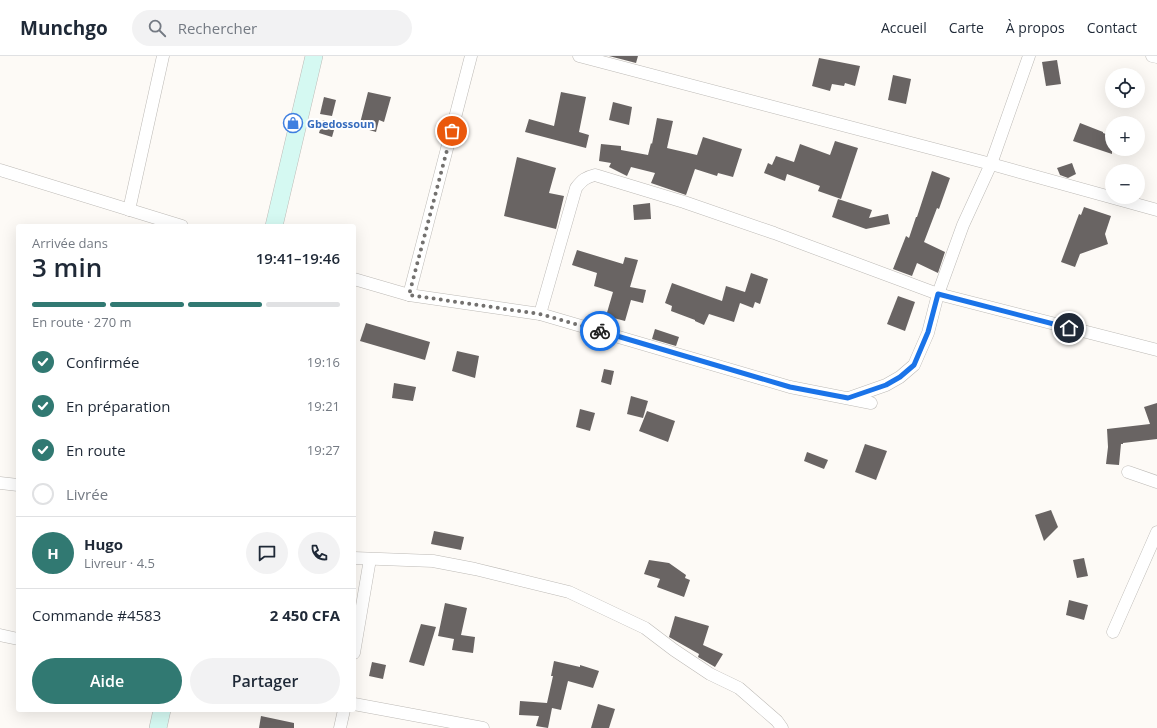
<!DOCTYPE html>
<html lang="fr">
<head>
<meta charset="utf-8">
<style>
  body { margin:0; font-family:"Open Sans",sans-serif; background:#f2f2f3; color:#1f2937; height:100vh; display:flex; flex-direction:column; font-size:15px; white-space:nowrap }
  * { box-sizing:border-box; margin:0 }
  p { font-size:13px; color:#747a83 }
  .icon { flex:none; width:22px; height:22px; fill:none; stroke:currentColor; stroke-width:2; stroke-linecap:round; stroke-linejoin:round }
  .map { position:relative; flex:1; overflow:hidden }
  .sheet { position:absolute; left:16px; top:168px; width:340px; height:488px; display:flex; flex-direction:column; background:#fff; border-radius:4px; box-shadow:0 4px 16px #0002 }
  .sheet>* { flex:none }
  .tools { position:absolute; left:1105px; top:12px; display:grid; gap:8px }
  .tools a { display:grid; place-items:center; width:40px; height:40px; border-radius:50%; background:#fff; box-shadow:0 4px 16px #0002; font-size:20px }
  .pin { position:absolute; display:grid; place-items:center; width:34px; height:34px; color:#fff; margin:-17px; border:2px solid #fff; border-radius:50%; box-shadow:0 1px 4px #0007 }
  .courier { position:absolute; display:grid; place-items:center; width:40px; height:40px; margin:-20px; border:3px solid #1a73e8; border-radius:50%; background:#fff; color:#222; box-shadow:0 1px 5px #0007 }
  .summary em { font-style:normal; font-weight:600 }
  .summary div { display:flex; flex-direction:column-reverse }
  .summary { display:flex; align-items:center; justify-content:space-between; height:68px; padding:0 16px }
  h1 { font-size:26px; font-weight:600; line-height:30px }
  .bar { display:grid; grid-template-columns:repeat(4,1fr); gap:6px 4px; align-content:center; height:48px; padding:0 16px }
  .bar i { height:5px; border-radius:3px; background:#e0e1e3 }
  .bar .current { background:#317972 }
  .bar p { grid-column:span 4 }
  .line { display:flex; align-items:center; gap:10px; padding:0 16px; border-top:1px solid #e0e1e3 }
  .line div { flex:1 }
  .round { display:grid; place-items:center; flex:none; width:42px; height:42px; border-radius:21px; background:#f2f2f3 }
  ol { padding:0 16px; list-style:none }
  li { display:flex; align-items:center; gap:12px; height:44px }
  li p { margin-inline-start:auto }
  li .icon { padding:4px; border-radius:50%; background:#317972; color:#fff; stroke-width:4 }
  li:last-child { color:#747a83 }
  li i { width:22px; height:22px; border:2px solid #e0e1e3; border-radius:50% }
  .button { display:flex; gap:8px; margin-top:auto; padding:8px 16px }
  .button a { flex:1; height:46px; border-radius:24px; background:#317972; color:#fff; font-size:16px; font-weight:600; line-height:46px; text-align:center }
  .button a+a { background:#f2f2f3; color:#1f2937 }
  header { display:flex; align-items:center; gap:24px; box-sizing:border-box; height:56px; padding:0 20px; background:#fff; border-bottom:1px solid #e0e1e3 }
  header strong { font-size:19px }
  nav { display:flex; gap:22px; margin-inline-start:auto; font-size:14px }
  .search { width:280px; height:36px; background:#f2f2f3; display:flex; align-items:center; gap:10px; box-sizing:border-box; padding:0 14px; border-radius:22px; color:#747a83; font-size:15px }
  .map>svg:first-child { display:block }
  .building { fill:#696463 }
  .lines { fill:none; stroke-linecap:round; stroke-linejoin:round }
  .street-casing { stroke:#bdbab6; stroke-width:13 }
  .secondary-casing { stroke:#bdbab6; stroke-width:18 }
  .street { stroke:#fff; stroke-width:12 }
  .secondary { stroke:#d5f9f2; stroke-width:17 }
  .done { stroke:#73716f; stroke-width:4; stroke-dasharray:0 7.2 }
  .route { stroke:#1a73e8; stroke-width:5 }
  .labels { text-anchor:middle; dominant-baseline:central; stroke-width:4; stroke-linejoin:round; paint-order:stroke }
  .shop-label { font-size:11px; font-weight:bold; fill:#366cbe; stroke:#fff; text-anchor:start }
</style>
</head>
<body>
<header>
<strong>Munchgo</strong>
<div class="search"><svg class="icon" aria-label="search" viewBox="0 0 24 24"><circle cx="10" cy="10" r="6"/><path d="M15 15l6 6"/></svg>Rechercher</div>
<nav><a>Accueil</a><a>Carte</a><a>À propos</a><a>Contact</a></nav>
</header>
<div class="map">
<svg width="1157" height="672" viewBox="0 0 1157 672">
  <rect width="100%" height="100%" fill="#fdfaf6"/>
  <g class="building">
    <polygon points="609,0 638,0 636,7"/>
    <polygon points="819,2 860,10 855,30 845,27 844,30 832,28 830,35 812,30"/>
    <polygon points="1057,4 1061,28 1046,30 1042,6"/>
    <polygon points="893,19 911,23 906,48 888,44"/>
    <polygon points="368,36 391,41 384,66 379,64 376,76 359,71"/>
    <polygon points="561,36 586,41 579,76 589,79 586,92 525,76 529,63 554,70"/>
    <polygon points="324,41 336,44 332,60 320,58"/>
    <polygon points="613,46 632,51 629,69 609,64"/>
    <polygon points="657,62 673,65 667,92 697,99 703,81 742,93 733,121 718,117 717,120 695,113 686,139 651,127 655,117 631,111 627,120 609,111 611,107 599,105 601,88 621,90 621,94 648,99 651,87 652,88"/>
    <polygon points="323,64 336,67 332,81 319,77"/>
    <polygon points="1080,67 1103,76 1103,77 1112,80 1112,98 1073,85"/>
    <polygon points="835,85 858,92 841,143 818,135 820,130 787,118 785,125 764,117 768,107 772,109 776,100 794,106 800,88 830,99"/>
    <polygon points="517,101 556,112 549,137 564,140 556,173 504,160"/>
    <polygon points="1072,107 1076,118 1068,122 1060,119 1057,112"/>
    <polygon points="932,115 950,122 939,153 937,152 924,186 945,196 938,217 917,207 912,220 893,213 906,180 909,182 916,161 917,161"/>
    <polygon points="838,143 872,154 869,162 888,158 890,168 866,173 832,161"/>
    <polygon points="650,147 651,163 634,164 633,149"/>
    <polygon points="1084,151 1111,160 1105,178 1108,188 1080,198 1075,211 1061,206 1079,158 1081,159"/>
    <polygon points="577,194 623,208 625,201 638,204 630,231 646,234 643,247 631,244 625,265 606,260 613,236 594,230 597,217 572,209"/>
    <polygon points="751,217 768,223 760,248 755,246 753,252 740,247 734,266 709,258 704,269 695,265 695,264 671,255 672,250 665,247 672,227 722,245 726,230 745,236"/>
    <polygon points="898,240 915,246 905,275 887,268"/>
    <polygon points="366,267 430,286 425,304 360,285"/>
    <polygon points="655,273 679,281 676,290 652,283"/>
    <polygon points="457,295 479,300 475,322 452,315"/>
    <polygon points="604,313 614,315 611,329 601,326"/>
    <polygon points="394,327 416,331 413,345 392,342"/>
    <polygon points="631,340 648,345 643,362 627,358"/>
    <polygon points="1157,347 1157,383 1123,387 1123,388 1121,388 1119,409 1106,408 1108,391 1107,373 1150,368 1144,351"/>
    <polygon points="580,353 595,357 590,375 576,371"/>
    <polygon points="647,355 675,365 668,386 639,375"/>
    <polygon points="865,388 887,395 876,424 855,416"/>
    <polygon points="807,396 828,404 824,413 804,405"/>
    <polygon points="1051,454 1058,471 1044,485 1035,459"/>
    <polygon points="434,475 464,481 461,494 431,488"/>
    <polygon points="1084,502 1088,520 1077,522 1073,504"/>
    <polygon points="649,504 669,507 686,519 685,522 690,524 684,541 657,531 660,523 644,518"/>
    <polygon points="1069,544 1088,549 1084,564 1066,559"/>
    <polygon points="445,547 467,552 461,579 475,581 473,597 452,594 454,583 438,580"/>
    <polygon points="675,560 709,570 703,589 723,598 715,611 698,601 699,598 669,581"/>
    <polygon points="421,568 436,571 424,610 409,606"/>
    <polygon points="554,605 580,611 580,609 599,615 593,632 568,625 561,654 552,652 548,672 536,670 539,660 519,659 520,645 547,647 553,620 551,620"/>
    <polygon points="372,606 386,609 383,623 369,620"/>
    <polygon points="598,648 615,653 609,672 591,672"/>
    <polygon points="261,660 294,667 294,672 259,672"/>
  </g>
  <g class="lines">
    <g class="street-casing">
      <g id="street">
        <polyline points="579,0 991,108 1157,154"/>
        <polyline points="1152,0 1157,1"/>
        <polyline points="0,114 182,170"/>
        <polyline points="129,154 163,0"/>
        <polyline points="354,223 409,239 540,258 790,331 871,347"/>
        <polyline points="409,239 471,0"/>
        <path d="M540,258l36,-126c6,-8 10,-11 19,-13l89,27 90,31 164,61 219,56"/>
        <polyline points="849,342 886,329 900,321 914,309 928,277 938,238 963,169 991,108 1029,0"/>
        <polyline points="1128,416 1157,426"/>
        <polyline points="0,427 18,429"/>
        <polyline points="354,502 433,505 475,513 569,536 645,572 674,594 710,618 739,632 777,665 782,672"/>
        <polyline points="1113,576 1157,476"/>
        <polyline points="0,579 18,583"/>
        <polyline points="354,597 370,503"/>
        <polyline points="354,648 483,672"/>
        <polyline points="340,672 344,654"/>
      </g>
    </g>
    <g class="secondary-casing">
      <g id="secondary">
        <polyline points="274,170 314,0"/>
        <polyline points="158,672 162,654"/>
      </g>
    </g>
    <use href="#street" class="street"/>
    <use href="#secondary" class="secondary"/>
  </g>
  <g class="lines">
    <polyline class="done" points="452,75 409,239 540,258 600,275"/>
    <polyline class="route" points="600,275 790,331 848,342 886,329 900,321 914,309 928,276 938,238 1069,272"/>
  </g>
  <defs>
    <g id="shop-ring" transform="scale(1)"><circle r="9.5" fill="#fff" stroke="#3f7fe0" stroke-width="1.5"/><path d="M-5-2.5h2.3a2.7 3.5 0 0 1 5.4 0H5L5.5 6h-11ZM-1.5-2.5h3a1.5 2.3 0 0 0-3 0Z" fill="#3f7fe0"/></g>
  </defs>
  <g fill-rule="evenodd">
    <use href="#shop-ring" x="293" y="67"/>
  </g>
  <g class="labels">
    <g class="shop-label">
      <text x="307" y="67">Gbedossoun</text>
    </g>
  </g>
</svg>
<div class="tools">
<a><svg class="icon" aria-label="locate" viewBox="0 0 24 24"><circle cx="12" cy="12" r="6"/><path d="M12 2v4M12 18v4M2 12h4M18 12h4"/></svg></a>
<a>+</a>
<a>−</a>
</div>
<div class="pin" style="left:452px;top:75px;background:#ea580c"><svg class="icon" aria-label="bag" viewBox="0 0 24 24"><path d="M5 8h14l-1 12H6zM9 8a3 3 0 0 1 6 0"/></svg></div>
<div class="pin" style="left:1069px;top:272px;background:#1f2937"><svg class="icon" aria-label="home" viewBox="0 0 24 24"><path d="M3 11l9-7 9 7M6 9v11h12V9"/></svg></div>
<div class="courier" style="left:600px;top:275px"><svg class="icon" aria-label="bike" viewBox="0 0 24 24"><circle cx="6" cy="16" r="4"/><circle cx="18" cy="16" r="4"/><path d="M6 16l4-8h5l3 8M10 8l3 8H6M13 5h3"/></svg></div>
<section class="sheet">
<div class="summary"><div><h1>3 min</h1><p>Arrivée dans</p></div><em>19:41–19:46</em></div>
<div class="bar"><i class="current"></i><i class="current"></i><i class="current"></i><i></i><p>En route · 270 m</p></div>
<ol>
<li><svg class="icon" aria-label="check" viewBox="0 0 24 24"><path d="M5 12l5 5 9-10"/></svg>Confirmée<p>19:16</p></li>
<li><svg class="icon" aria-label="check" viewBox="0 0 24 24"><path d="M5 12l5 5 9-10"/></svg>En préparation<p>19:21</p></li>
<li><svg class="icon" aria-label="check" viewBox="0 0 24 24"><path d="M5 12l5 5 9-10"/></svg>En route<p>19:27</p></li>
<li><i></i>Livrée</li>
</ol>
<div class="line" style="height:72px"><b class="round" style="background:#317972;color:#fff">H</b><div><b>Hugo</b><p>Livreur · 4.5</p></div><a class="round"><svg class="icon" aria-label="chat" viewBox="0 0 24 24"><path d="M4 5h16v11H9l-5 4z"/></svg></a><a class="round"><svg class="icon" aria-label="phone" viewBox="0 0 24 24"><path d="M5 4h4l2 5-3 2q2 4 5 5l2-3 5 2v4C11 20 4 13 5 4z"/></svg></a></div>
<div class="line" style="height:52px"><div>Commande #4583</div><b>2 450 CFA</b></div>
<div class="button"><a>Aide</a><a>Partager</a></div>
</section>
</div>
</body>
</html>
